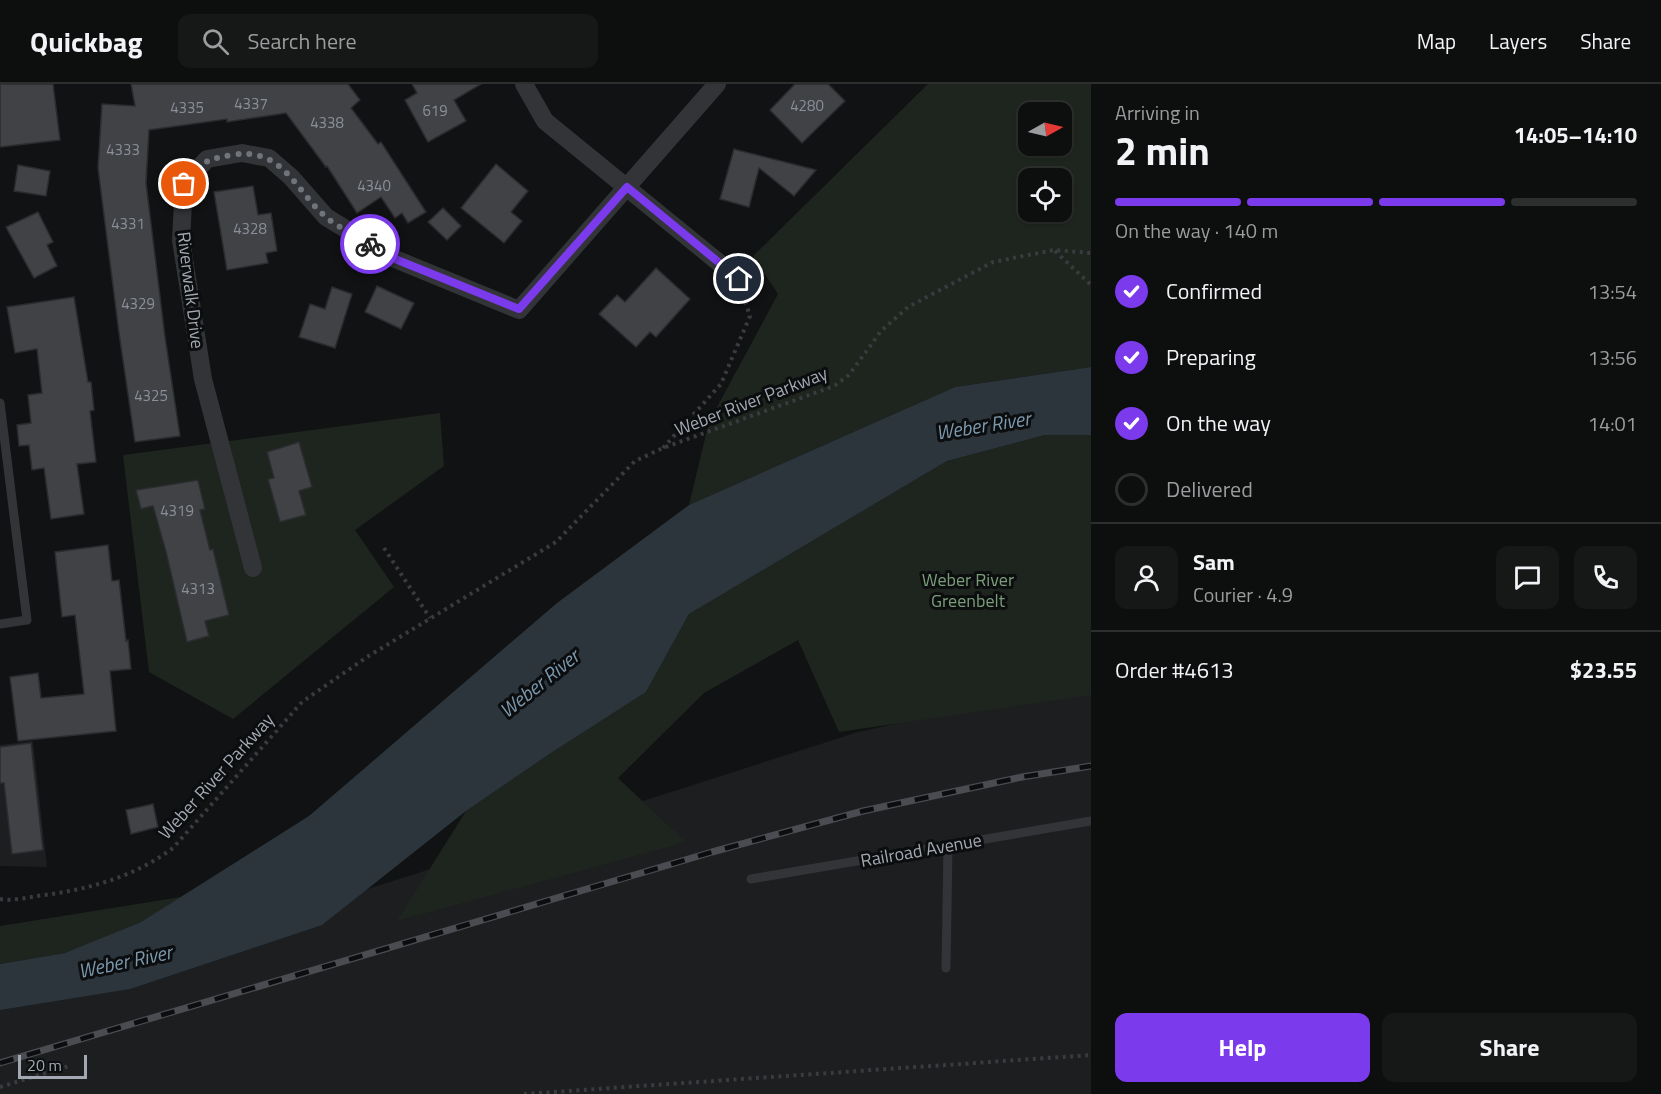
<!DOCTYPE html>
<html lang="en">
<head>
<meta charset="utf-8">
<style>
  body { margin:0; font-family:"Titillium Web",sans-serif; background:#161717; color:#f1f3f6; height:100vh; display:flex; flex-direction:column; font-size:22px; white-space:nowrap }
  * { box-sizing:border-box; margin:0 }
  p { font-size:20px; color:#9a9c9e }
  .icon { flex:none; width:33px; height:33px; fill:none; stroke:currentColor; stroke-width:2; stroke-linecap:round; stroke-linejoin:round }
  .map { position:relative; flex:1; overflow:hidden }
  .details { display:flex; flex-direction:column; background:#0d0e0e; width:570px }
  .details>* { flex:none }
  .needle { width:39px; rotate:82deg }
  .buttons { position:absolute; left:1018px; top:18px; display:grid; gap:12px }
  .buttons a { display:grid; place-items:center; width:54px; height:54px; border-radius:12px; background:#0d0e0e; box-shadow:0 2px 4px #0004,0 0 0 2px #2d2e2e; font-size:30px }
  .scale { position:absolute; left:18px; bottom:15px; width:69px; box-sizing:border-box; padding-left:6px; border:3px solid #a3a9b3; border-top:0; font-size:16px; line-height:21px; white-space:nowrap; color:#a3a9b3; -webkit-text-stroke:4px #0c0d0e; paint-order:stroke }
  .pin { position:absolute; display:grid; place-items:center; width:51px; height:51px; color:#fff; margin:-26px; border:3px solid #fff; border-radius:50%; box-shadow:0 2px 6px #0007 }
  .courier { position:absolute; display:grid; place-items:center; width:60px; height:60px; margin:-30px; border:4px solid #7c3aed; border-radius:50%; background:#fff; color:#222; box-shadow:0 2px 8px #0007 }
  .headline em { font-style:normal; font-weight:700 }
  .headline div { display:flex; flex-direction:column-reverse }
  .headline { display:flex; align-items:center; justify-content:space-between; height:102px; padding:0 24px }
  h1 { font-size:39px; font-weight:700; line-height:45px }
  .bar { display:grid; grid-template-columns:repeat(4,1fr); gap:9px 6px; align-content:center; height:72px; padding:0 24px }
  .bar i { height:8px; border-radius:4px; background:#2d2e2e }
  .bar .current { background:#7c3aed }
  .bar p { grid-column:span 4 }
  .line { display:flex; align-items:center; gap:15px; padding:0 24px; border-top:2px solid #2d2e2e }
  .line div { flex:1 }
  .round { display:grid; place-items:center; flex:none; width:63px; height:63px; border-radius:12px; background:#161717 }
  ol { padding:0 24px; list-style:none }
  li { display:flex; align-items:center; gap:18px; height:66px }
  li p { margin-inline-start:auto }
  li .icon { padding:6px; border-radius:50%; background:#7c3aed; color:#fff; stroke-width:4 }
  li:last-child { color:#9a9c9e }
  li i { width:33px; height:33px; border:3px solid #2d2e2e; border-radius:50% }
  .cta { display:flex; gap:12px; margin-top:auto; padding:12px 24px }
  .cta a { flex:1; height:69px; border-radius:12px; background:#7c3aed; color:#fff; font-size:24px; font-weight:700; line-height:69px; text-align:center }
  .cta a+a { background:#161717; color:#f1f3f6 }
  header { display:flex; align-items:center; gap:36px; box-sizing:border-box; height:84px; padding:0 30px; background:#0d0e0e; border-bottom:2px solid #2d2e2e }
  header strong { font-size:28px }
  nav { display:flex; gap:33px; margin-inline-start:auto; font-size:21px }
  .search { width:420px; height:54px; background:#161717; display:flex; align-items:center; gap:15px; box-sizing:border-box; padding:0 21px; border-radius:12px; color:#9a9c9e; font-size:22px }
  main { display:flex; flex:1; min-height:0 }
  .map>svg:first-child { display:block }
  .built { fill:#1d1e20 }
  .green { fill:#1e251e; fill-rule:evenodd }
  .water { fill:#2b353b }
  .building { fill:#404246; stroke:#2b2c2f; stroke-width:1.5 }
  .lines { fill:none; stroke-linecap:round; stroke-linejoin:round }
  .path { stroke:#393b3f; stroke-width:4; stroke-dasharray:3 4.5; stroke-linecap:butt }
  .lane { stroke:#333438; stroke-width:9 }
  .street { stroke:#333438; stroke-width:18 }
  .rail-casing { stroke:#4a4c51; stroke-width:7 }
  .rail { stroke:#0c0d0e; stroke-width:4.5; stroke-dasharray:14; stroke-linecap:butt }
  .done { stroke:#70747b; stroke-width:6; stroke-dasharray:0 10.8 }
  .route { stroke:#7c3aed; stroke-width:8 }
  .labels { text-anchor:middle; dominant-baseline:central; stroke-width:6; stroke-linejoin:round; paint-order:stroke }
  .number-label { font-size:15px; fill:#8a8f98 }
  .street-label { font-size:18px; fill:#a3a9b3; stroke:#0c0d0e }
  .park-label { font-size:18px; fill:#7b9e7a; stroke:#0c0d0e }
  .water-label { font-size:20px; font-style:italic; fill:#7b99ae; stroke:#0c0d0e }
</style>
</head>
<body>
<header>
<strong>Quickbag</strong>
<div class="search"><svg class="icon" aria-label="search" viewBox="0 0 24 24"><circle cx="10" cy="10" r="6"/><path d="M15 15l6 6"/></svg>Search here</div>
<nav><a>Map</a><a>Layers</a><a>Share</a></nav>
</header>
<main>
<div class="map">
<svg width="1091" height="1010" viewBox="0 0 1091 1010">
  <rect width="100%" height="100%" fill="#111213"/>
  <g class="built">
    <polygon points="1091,602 1091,1010 0,1010 0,923 858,648 945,629"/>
    <polygon points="33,657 47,783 0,782 0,661"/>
  </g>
  <g class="green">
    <path d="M928,0h163v283l-136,20 -266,118 20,-83 69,-128 -25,-38zM1029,28h33v34h-33zM1029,94h33v34h-33z"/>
    <polygon points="440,329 444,382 355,446 394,503 233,635 149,588 123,371"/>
    <polygon points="1045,351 1091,351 1091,611 839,648 798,556 704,609 618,694 686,758 397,837 466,727 551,669 646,608 689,530 947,377"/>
    <polygon points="181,813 141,838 66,869 0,880 0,842"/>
  </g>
  <polygon class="water" points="1091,283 1091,351 1045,351 947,377 689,530 646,608 551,669 466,727 322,841 130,905 0,926 0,880 65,869 141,838 309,732 557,519 689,421 955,303"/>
  <g class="building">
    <polygon points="0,0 53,0 60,56 0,63"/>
    <polygon points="131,0 348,0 360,16 351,24 378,60 381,58 426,128 408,139 402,129 395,134 381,113 357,129 327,82 326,83 286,29 227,38 227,35 149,46 146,99 165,253 180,352 135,358 119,249 98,84 102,20 135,22"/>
    <polygon points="412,0 481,0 454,16 466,37 428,58 405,16 417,9"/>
    <polygon points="795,0 828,0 845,17 802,59 770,26"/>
    <polygon points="734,65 737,66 816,86 794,112 759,84 749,123 720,115"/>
    <polygon points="496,80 528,107 511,128 522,137 504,159 461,124"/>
    <polygon points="18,81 50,87 46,112 14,107"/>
    <polygon points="253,102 258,131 271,129 277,167 266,169 268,179 227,186 214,108"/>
    <polygon points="443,124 461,142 447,156 428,138"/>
    <polygon points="38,128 53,158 47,161 57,182 34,194 6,143"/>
    <polygon points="656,184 690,215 656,253 650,248 636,263 599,230 617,211 625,218"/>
    <polygon points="377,202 414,219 401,245 365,228"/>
    <polygon points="332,203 352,210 335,264 299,253 310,220 325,225"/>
    <polygon points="74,213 88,298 91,298 94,326 90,327 96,378 77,380 84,430 51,435 44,384 32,386 29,361 19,362 17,341 31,339 28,311 42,309 37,265 15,269 7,223"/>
    <polygon points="299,358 312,403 299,407 306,431 280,438 268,395 274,394 267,368"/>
    <polygon points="198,396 205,425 200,426 210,466 213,465 229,531 205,537 209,552 187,558 166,468 153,422 141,425 136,406"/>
    <polygon points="108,461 112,497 119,496 126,557 128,556 131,585 110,587 116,647 18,657 10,593 38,589 41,614 84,610 75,531 62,533 55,468"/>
    <polygon points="31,659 43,766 12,770 4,699 0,699 0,663"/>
    <polygon points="153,720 158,743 131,750 126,726"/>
  </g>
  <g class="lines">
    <g class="path">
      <polyline points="1055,167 1091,201"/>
      <polyline points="663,364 721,300 750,232 744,214"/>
      <polyline points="384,464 430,534"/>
      <path d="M0,815c12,2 25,-1 37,-3 49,-6 96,-18 136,-48l129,-146 65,-45 189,-115 79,-81 28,-13 171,-62 15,-11 32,-44 27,-24 85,-45 61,-12 37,3"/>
      <polyline points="0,1003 69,982"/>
      <polyline points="524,1010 1091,971"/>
    </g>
    <g class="lane">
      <polyline points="0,319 27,536 0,540"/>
      <polyline points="751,795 1091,737"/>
      <polyline points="946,884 948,761"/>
    </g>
    <g class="street">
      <polyline points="524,0 545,37 739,195"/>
      <polyline points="253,484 203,295 181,156 184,100 207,75 242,69 269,74 291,93 326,133 395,175 519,226 717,0"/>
    </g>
    <g class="rail-casing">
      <polyline id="rail" points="0,979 712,768 863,727 1022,693 1091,682"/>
    </g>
    <use href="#rail" class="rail"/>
  </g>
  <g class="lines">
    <path class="done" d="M184,100c20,-22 18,-24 48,-29 51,-9 63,36 95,63 12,10 29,17 43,26"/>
    <polyline class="route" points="370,160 395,175 519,225 627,103 739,195"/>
  </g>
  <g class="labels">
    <g class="number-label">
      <text x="251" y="19">4337</text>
      <text x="807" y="21">4280</text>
      <text x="187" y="23">4335</text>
      <text x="435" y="26">619</text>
      <text x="327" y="38">4338</text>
      <text x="123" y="65">4333</text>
      <text x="374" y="101">4340</text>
      <text x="128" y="139">4331</text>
      <text x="250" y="144">4328</text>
      <text x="138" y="219">4329</text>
      <text x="151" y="311">4325</text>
      <text x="177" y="426">4319</text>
      <text x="198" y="504">4313</text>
    </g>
    <g class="street-label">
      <text transform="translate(191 206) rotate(83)">Riverwalk Drive</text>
      <text transform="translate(751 317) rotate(-21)">Weber River Parkway</text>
      <text transform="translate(216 692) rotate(-48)">Weber River Parkway</text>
      <text transform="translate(921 766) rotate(-10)">Railroad Avenue</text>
    </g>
    <g class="park-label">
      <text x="968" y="495">Weber River<tspan x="968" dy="21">Greenbelt</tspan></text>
    </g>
    <g class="water-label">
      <text transform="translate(983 341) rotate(-9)">Weber River</text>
      <text transform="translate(539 599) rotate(-39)">Weber River</text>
      <text transform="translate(125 877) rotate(-12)">Weber River</text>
    </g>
  </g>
</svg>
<div class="buttons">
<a><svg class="needle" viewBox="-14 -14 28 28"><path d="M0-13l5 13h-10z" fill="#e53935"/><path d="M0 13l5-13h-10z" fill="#9a9c9e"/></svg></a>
<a><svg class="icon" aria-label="locate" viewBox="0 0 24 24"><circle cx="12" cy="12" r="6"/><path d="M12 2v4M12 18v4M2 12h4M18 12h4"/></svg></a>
</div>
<div class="scale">20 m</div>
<div class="pin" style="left:184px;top:100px;background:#ea580c"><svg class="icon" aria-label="bag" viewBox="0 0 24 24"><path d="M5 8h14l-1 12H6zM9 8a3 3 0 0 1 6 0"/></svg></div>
<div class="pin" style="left:739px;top:195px;background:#1f2937"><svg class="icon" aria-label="home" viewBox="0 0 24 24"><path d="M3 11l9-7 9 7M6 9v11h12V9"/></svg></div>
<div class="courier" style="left:370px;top:160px"><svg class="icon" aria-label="bike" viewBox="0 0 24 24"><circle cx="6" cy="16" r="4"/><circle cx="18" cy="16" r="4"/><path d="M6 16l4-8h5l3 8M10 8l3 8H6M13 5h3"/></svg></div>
</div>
<section class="details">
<div class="headline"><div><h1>2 min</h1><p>Arriving in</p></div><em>14:05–14:10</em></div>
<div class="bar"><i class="current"></i><i class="current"></i><i class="current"></i><i></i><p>On the way · 140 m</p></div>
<ol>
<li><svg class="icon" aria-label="check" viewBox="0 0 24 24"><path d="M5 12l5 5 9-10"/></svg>Confirmed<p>13:54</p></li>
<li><svg class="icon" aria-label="check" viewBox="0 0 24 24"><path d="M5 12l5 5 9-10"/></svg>Preparing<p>13:56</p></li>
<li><svg class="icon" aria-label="check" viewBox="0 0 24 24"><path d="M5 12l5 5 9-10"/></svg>On the way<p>14:01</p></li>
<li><i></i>Delivered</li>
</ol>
<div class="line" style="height:108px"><a class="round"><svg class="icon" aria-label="person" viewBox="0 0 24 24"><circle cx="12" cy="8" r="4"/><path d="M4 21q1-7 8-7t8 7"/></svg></a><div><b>Sam</b><p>Courier · 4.9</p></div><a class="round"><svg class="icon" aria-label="chat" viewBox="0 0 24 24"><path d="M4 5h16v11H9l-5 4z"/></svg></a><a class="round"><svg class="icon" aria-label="phone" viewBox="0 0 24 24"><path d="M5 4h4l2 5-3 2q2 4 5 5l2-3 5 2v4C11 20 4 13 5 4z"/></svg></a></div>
<div class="line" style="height:78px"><div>Order #4613</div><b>$23.55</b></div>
<div class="cta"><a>Help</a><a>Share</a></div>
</section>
</main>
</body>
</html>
